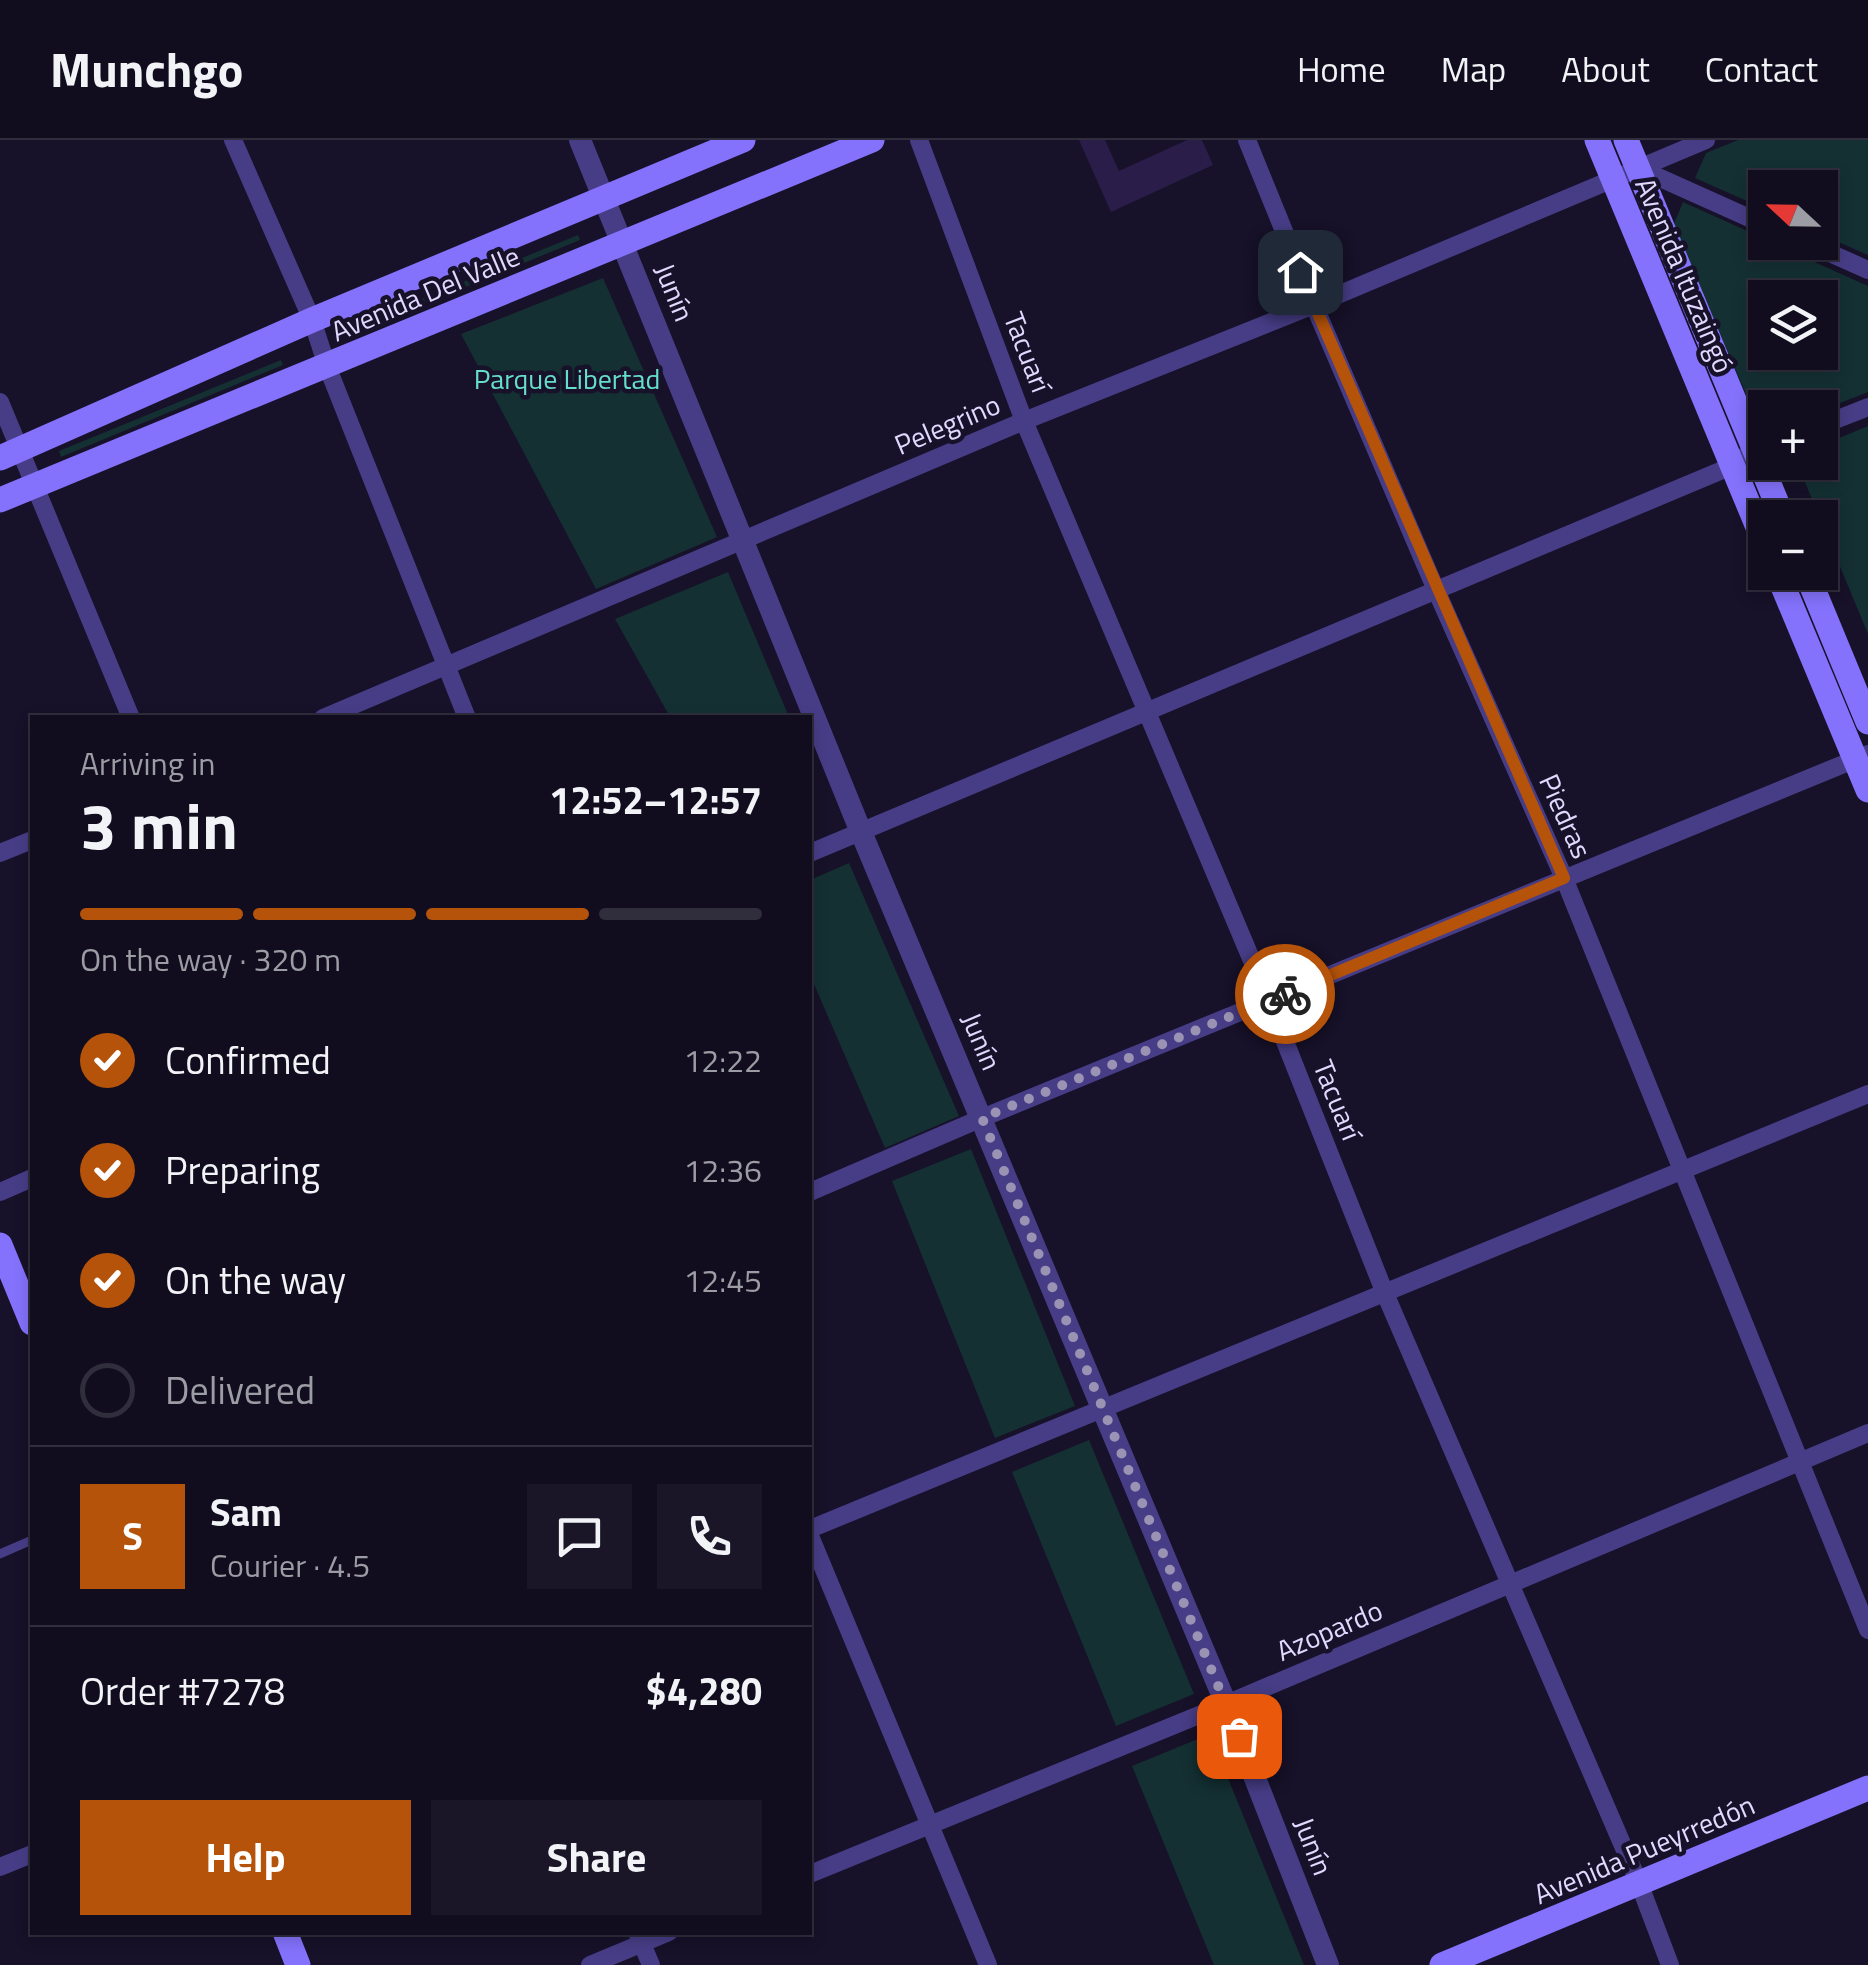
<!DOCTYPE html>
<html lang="en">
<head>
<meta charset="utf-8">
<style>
  body { margin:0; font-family:"Titillium Web",sans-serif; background:#1a1628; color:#f1f3f6; height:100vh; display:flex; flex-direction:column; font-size:38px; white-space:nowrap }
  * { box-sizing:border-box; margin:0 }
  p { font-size:32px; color:#9c9ca4 }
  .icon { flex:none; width:55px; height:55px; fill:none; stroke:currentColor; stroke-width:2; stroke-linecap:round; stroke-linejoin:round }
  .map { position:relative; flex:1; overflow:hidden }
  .side { position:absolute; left:30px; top:575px; width:782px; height:1220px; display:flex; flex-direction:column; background:#110d1f; border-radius:0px; box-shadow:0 5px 15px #0003,0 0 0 2px #302d3d }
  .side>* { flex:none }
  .needle { width:65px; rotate:292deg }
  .tools { position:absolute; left:1748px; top:30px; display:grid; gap:20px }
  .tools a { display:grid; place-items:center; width:90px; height:90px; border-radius:0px; background:#110d1f; box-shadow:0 5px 15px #0003,0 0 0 2px #302d3d; font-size:50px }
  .pin { position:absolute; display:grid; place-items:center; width:85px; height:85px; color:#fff; margin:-42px; border-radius:20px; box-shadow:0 5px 15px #0006 }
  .courier { position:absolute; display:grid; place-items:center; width:100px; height:100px; margin:-50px; border:8px solid #b45309; border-radius:50%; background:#fff; color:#222; box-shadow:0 2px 12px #0007 }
  .summary em { font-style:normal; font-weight:700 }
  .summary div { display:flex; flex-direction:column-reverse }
  .summary { display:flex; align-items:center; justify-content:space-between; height:170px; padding:0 50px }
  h1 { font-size:65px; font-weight:700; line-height:75px }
  .bar { display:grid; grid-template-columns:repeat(4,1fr); gap:15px 10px; align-content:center; height:120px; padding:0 50px }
  .bar i { height:12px; border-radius:8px; background:#302d3d }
  .bar .selected { background:#b45309 }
  .bar p { grid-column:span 4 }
  .line { display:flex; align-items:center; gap:25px; padding:0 50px; border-top:2px solid #302d3d }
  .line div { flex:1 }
  .round { display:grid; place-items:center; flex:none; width:105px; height:105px; border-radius:0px; background:#1a1628 }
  ol { padding:0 50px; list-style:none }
  li { display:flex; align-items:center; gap:30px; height:110px }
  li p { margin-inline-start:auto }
  li .icon { padding:10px; border-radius:50%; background:#b45309; color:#fff; stroke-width:4 }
  li:last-child { color:#9c9ca4 }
  li i { width:55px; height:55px; border:5px solid #302d3d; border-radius:50% }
  .action { display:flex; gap:20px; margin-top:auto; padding:20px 50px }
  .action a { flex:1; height:115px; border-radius:0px; background:#b45309; color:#fff; font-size:40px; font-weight:700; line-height:115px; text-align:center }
  .action a+a { background:#1a1628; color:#f1f3f6 }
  header { display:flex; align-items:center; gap:60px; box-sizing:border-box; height:140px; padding:0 50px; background:#110d1f; border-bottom:2px solid #302d3d }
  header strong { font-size:48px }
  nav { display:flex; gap:55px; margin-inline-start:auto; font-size:35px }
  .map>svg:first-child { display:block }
  .green { fill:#143033; fill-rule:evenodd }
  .building { fill:#2b1d49 }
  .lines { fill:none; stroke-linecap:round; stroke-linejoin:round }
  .service { stroke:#473d87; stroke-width:9 }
  .minor { stroke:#473d87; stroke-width:18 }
  .tertiary { stroke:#473d87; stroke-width:22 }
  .secondary { stroke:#8472fc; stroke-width:25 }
  .done { stroke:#9a93b3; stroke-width:10; stroke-dasharray:0 18 }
  .route { stroke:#b45309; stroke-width:12 }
  .labels { text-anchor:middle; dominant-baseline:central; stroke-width:9; stroke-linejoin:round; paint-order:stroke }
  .street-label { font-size:28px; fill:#e1d9fe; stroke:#171129 }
  .park-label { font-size:28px; fill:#65decd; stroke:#171129 }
</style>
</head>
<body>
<header>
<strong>Munchgo</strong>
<nav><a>Home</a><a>Map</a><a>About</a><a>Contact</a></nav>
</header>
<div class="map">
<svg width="1868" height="1825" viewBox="0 0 1868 1825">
  <rect width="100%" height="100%" fill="#171129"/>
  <g class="green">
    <polygon points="1738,0 1868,0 1868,115 1820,94 1820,48 1765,48 1765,69 1695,38 1706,13"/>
    <path d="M1683,62l82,37v3l7,1 96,43v106l-48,19v-3h-55l-2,25 -90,-207zM1765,158h55v54h-55z"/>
    <polygon points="578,95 580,100 358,191 356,186"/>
    <polygon points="603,138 717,397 596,449 461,194"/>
    <polygon points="281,220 283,225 61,317 59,311"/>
    <polygon points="1868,286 1868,494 1797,323 1820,322 1820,306"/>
    <polygon points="728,432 789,577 670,577 615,479"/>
    <polygon points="849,723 959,976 885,1008 810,835 810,740"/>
    <polygon points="971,1009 1075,1266 995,1298 892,1041"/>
    <polygon points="1089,1300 1194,1554 1116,1586 1012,1332"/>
    <polygon points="1210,1594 1304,1825 1214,1825 1132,1626"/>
  </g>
  <polygon class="building" points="1079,0 1105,0 1119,31 1187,0 1202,0 1213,25 1111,72"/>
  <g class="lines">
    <polyline class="service" points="0,1414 32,1400"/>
    <g class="minor">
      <polyline points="233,0 312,180 327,226 467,578"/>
      <polyline points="919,0 1024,281 1269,861 1384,1151 1639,1743 1670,1825"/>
      <polyline points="1247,0 1314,165 1436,450 1564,738 1868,1490"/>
      <polyline points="1638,28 1765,85"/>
      <polyline points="1805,102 1868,130"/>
      <polyline points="0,262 131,578"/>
      <polyline points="1820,286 1868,267"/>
      <polyline points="323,578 1024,281 1314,165 1706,0"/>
      <polyline points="0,713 32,700"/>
      <polyline points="810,713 1732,326 1739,319 1765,307"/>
      <polyline points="0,1052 32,1038"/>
      <polyline points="810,1052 982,978 1868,614"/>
      <polyline points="810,1389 1868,954"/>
      <polyline points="810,1396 988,1825"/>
      <polyline points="0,1727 32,1714"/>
      <polyline points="810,1734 1226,1564 1868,1293"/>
      <polyline points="637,1792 651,1825"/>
      <polyline points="590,1825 669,1792"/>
    </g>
    <polyline class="tertiary" points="580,0 861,692 1226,1564 1328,1825"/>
    <g class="secondary">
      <polyline points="1597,0 1765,404"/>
      <polyline points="1626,0 1783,378"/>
      <polyline points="0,318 312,180 743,0"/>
      <polyline points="0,360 872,0"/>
      <polyline points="1777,432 1868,650"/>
      <polyline points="1806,432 1868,582"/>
      <polyline points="0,1105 32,1183"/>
      <polyline points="285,1792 298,1825"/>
      <polyline points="1442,1825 1868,1648"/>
    </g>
  </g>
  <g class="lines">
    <polyline class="done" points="1239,1596 982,978 1285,854"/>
    <polyline class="route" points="1285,854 1564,738 1300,132"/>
  </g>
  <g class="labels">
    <g class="street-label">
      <text transform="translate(1685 135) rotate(67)">Avenida Ituzaingó</text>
      <text transform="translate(675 152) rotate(68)">Junín</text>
      <text transform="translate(425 153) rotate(-23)">Avenida Del Valle</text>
      <text transform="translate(1028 212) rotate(69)">Tacuarí</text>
      <text transform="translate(947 284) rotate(-23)">Pelegrino</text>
      <text transform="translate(1566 676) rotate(66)">Piedras</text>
      <text transform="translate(982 901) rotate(67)">Junín</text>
      <text transform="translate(1338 960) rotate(68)">Tacuarí</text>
      <text transform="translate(1329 1490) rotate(-23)">Azopardo</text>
      <text transform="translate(1314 1706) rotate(69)">Junín</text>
      <text transform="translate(1644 1709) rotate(-23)">Avenida Pueyrredón</text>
    </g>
    <g class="park-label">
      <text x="567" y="238">Parque Libertad</text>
    </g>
  </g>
</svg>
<div class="tools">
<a><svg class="needle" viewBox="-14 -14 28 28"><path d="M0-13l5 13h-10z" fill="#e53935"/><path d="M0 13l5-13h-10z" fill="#9c9ca4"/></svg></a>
<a><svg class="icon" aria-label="layers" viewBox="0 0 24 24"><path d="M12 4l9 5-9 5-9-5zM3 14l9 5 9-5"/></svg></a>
<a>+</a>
<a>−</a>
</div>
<div class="pin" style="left:1239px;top:1596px;background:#ea580c"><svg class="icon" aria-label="bag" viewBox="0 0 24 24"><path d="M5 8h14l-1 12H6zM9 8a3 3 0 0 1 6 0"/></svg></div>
<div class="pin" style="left:1300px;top:132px;background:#1f2937"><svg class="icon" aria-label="home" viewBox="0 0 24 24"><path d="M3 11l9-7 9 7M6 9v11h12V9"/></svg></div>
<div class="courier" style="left:1285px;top:854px"><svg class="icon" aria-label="bike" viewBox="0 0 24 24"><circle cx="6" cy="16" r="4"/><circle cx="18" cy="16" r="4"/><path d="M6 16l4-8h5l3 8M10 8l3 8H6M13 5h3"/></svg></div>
<section class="side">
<div class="summary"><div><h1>3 min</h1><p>Arriving in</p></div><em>12:52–12:57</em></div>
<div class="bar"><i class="selected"></i><i class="selected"></i><i class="selected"></i><i></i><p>On the way · 320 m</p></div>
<ol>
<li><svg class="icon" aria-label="check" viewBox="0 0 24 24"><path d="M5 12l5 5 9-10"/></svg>Confirmed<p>12:22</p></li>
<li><svg class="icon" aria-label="check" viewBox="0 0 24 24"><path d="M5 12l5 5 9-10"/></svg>Preparing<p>12:36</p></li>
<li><svg class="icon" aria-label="check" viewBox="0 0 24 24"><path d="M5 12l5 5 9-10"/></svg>On the way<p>12:45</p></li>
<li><i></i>Delivered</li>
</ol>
<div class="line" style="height:180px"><b class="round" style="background:#b45309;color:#fff">S</b><div><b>Sam</b><p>Courier · 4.5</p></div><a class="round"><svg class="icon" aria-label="chat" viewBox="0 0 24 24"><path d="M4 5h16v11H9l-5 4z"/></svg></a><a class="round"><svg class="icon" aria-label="phone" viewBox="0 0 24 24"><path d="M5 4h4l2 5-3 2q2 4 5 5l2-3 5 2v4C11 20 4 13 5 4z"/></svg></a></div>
<div class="line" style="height:130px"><div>Order #7278</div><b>$4,280</b></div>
<div class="action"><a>Help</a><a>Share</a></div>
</section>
</div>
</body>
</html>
